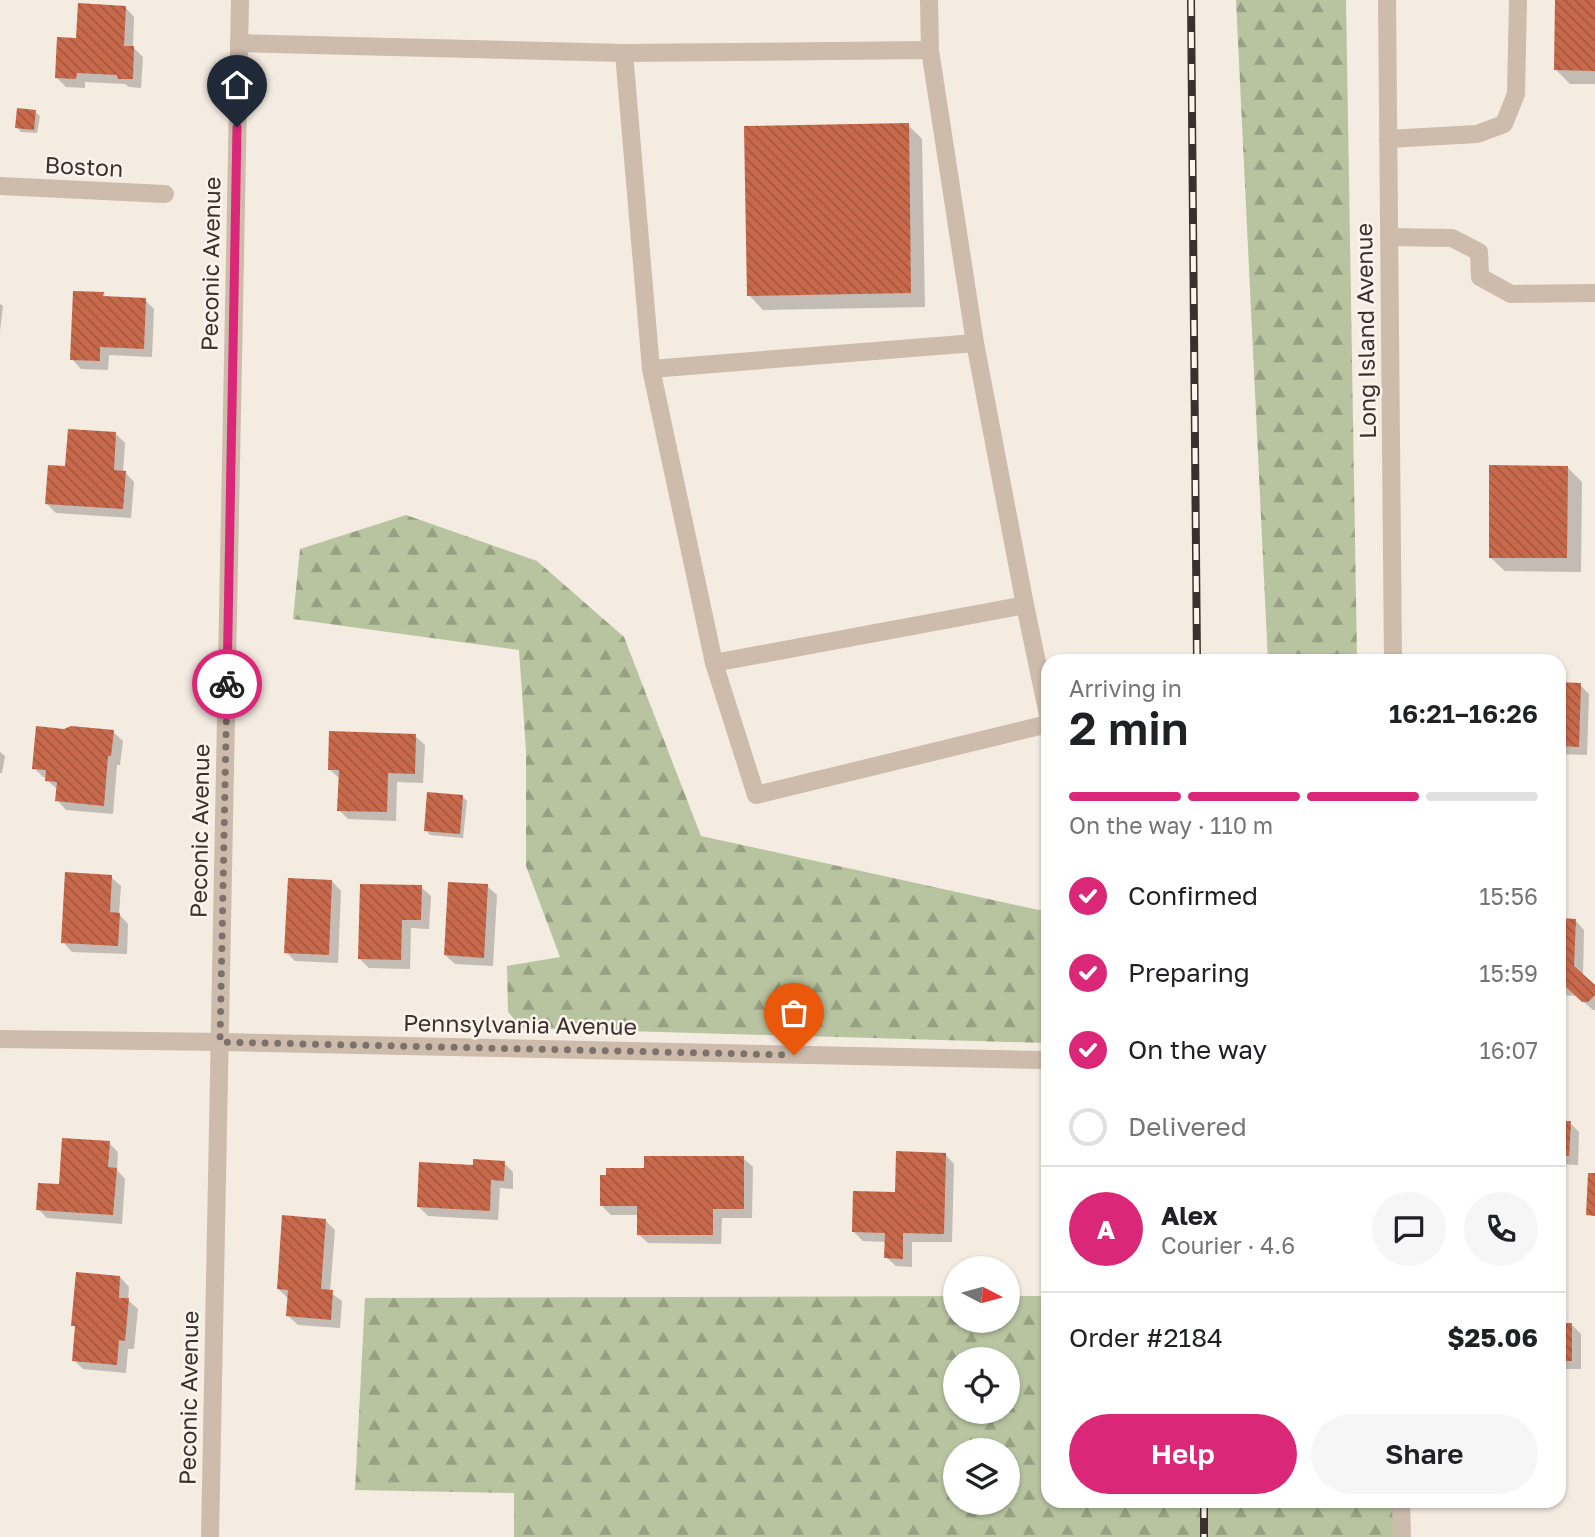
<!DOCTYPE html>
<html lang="en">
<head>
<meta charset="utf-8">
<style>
  body { margin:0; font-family:"Golos Text",sans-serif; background:#f6f6f6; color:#202124; height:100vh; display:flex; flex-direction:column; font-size:26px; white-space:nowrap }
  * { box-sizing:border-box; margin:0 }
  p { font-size:23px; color:#757577 }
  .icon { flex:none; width:38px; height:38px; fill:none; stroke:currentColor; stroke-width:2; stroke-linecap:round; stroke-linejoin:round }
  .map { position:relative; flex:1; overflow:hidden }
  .side { position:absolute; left:1041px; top:654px; width:525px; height:854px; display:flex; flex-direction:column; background:#fff; border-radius:21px; box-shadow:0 2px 5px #0004 }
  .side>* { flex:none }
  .needle { width:46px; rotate:96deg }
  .controls { position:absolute; left:943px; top:1256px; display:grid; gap:14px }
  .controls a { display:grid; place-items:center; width:77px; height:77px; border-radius:50%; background:#fff; box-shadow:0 2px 5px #0004; font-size:35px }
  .pin { position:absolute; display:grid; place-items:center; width:60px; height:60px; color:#fff; margin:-72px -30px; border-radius:50% 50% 50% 0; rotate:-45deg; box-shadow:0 0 7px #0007 }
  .pin .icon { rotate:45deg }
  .courier { position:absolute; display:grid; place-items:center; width:70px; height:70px; margin:-35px; border:5px solid #db2777; border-radius:50%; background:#fff; color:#222; box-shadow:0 2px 9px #0007 }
  .overview em { font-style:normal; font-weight:600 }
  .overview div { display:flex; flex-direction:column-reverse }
  .overview { display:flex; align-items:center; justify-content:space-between; height:119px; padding:0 28px }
  h1 { font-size:46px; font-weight:600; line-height:52px }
  .bar { display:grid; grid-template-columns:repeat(4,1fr); gap:10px 7px; align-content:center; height:84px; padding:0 28px }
  .bar i { height:9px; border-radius:5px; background:#e0e0e0 }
  .bar .current { background:#db2777 }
  .bar p { grid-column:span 4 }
  .line { display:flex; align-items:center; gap:18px; padding:0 28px; border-top:2px solid #e0e0e0 }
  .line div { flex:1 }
  .round { display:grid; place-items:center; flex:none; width:74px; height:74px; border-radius:37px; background:#f6f6f6 }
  ol { padding:0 28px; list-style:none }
  li { display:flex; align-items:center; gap:21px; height:77px }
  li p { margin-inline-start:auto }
  li .icon { padding:7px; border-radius:50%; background:#db2777; color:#fff; stroke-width:4 }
  li:last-child { color:#757577 }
  li i { width:38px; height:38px; border:4px solid #e0e0e0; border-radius:50% }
  .button { display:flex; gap:14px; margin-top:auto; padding:14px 28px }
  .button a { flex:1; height:80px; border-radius:42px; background:#db2777; color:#fff; font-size:28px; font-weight:600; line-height:80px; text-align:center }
  .button a+a { background:#f6f6f6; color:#202124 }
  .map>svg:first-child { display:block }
  .forest { fill:url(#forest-firs); fill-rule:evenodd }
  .shadow { fill:#0003 }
  .building { fill:url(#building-back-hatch) }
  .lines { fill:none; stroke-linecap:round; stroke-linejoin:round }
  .minor { stroke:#cdbbac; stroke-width:18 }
  .rail-casing { stroke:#3b302b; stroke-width:8 }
  .rail { stroke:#fbf5ee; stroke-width:5; stroke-dasharray:16; stroke-linecap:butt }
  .done { stroke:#7c716b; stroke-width:7; stroke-dasharray:0 12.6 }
  .route { stroke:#db2777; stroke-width:9 }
  .labels { text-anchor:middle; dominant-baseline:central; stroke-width:5; stroke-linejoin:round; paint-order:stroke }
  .street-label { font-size:23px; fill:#3b302b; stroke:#fbf5ee }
</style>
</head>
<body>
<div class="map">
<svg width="1595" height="1537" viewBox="0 0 1595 1537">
  <defs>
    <pattern id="forest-firs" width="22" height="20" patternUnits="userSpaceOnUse" patternTransform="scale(1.75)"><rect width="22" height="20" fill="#b8c4a0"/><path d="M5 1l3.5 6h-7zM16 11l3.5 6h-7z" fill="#97a083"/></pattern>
    <pattern id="building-back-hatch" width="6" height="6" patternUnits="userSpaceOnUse" patternTransform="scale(1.75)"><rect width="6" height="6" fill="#c8694b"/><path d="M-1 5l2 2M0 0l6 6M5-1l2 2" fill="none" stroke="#a4573f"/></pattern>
  </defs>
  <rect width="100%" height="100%" fill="#f4ebe1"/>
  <g class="forest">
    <polygon points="1236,0 1346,0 1357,661 1268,661"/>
    <polygon points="406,515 537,561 624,637 701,836 1048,912 1048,1043 522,1028 508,1012 507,966 560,957 526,866 526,751 519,650 293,619 300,549"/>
    <path d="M955,1296l1,25h52v-25h40v206h353v35h-887v-44l-159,-3 10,-192zM956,1360h52v52h-52zM956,1451h52v52h-52z"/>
  </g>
  <g class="shadow">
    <polygon points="1557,0 1595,0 1595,84 1570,84 1556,70"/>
    <polygon points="125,7 134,17 133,47 143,57 141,88 129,87 125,84 85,82 85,88 66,87 57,78 78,40"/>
    <polygon points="35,112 40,116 37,133 21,132 17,127"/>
    <polygon points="908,125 922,139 925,307 763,310 749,295"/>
    <polygon points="103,294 107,298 145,300 154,309 152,357 109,355 108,370 81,369 72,359"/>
    <polygon points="0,304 3,306 0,331"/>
    <polygon points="116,434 125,443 123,472 125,472 134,482 131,518 56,513 46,503 67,468"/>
    <polygon points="1568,468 1582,482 1581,572 1505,571 1490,557"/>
    <polygon points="1559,684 1580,685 1589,694 1587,755 1559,754"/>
    <polygon points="65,730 113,732 123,741 120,765 117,765 113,814 66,810 57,800 58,790 47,780 47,778 43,777 34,768"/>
    <polygon points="415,736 425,745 423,783 397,782 396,821 348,819 339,810 339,778 329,769"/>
    <polygon points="0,752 5,756 2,773 0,773"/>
    <polygon points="463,797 467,801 463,838 430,835 426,830"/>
    <polygon points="111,877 121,886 119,914 128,924 127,954 72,952 63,942"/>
    <polygon points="332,881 341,891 338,963 295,961 286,952"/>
    <polygon points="487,886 497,895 493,966 455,964 445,955"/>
    <polygon points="421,887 431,896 429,929 411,928 410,969 369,968 359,958"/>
    <polygon points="1559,920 1575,920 1584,930 1583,976 1595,987 1595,1010 1593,1010 1577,996 1559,995"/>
    <polygon points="1559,1123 1570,1123 1579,1132 1578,1165 1559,1164"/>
    <polygon points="109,1143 118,1152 117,1170 125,1179 122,1224 47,1218 38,1209 60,1186"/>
    <polygon points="945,1154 954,1164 952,1242 912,1242 912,1267 896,1266 886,1257 886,1242 863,1241 854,1232"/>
    <polygon points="743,1158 753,1167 752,1218 722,1218 721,1244 648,1243 638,1234 639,1215 611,1215 602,1206 608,1177 645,1170"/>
    <polygon points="504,1163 513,1172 513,1189 500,1188 498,1220 428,1216 418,1206 474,1167"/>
    <polygon points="325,1220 335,1230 330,1292 342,1301 340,1328 298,1325 288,1316 288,1298 278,1289"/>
    <polygon points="120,1277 129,1287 128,1300 138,1309 134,1349 128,1349 126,1373 83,1369 74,1360 77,1329 73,1325"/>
    <polygon points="1559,1324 1571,1324 1581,1334 1581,1369 1559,1369"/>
  </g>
  <g class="building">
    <polygon points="1555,0 1595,0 1595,71 1554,70"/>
    <polygon points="78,3 126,6 124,46 134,46 133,79 118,79 117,75 77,73 76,79 55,78 57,37 76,38"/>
    <polygon points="17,108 36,110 34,130 15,128"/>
    <polygon points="909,123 911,293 747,296 744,126"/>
    <polygon points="73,291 104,292 103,296 146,298 144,349 100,347 100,361 70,360"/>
    <polygon points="68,429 116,432 114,470 126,471 123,509 45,504 48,465 65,466"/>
    <polygon points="1489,465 1568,466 1567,558 1489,558"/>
    <polygon points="1559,682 1581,683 1579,747 1559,746"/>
    <polygon points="36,726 64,729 71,726 114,730 111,756 108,756 104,806 55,801 57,782 45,781 46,770 32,769"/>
    <polygon points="329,731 416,734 415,774 388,773 387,812 337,811 339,770 328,770"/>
    <polygon points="427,792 463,795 460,834 424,831"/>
    <polygon points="65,872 112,875 110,912 120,913 118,946 61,943"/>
    <polygon points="288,878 332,880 329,955 284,953"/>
    <polygon points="448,882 488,884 484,958 444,955"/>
    <polygon points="360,884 422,885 421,920 402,920 401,960 358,959"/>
    <polygon points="1559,918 1576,919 1574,966 1595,985 1595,995 1588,1002 1582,1002 1566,987 1559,987"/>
    <polygon points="1559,1121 1571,1121 1569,1156 1559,1156"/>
    <polygon points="62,1138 110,1141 108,1167 117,1168 113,1215 36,1210 38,1183 59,1184"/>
    <polygon points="896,1151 946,1153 944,1234 903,1233 903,1259 884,1258 885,1233 852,1232 853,1191 895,1192"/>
    <polygon points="644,1156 744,1156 744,1209 713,1209 713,1235 637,1235 637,1206 600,1206 600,1175 606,1175 606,1168 644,1168"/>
    <polygon points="473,1159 505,1161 504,1181 491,1180 490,1211 417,1207 419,1162 473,1165"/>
    <polygon points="1588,1173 1595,1173 1595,1216 1586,1215"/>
    <polygon points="282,1215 326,1219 321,1289 333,1290 331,1320 286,1316 288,1290 277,1289"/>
    <polygon points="76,1272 120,1276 119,1298 129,1298 125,1341 119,1340 117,1365 72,1361 75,1326 71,1326"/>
    <rect x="1559" y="1323" width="13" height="38"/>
  </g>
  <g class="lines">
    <g class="minor">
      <polyline points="929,0 930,50 975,343 1025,605 1048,715"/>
      <polyline points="1387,0 1393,662"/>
      <polyline points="239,43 624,53 930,50"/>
      <polyline points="624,53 651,369 714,663 756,795 1048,724"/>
      <polyline points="1388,139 1477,134 1504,124 1516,94 1518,0"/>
      <polyline points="0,186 165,194"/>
      <polyline points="1389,237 1452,238 1479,252 1480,277 1511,294 1595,293"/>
      <polyline points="651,369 975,343"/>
      <polyline points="714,663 1025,605"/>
      <polyline points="0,1039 220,1042 1040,1060"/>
      <polyline points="1401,1502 1402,1537"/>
      <polyline points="210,1537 240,0"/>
    </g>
    <g class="rail-casing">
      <g id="rail">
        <polyline points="1191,0 1197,662"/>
        <polyline points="1204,1502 1204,1537"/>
      </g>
    </g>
    <use href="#rail" class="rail"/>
  </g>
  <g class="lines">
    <polyline class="done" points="227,684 220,1042 794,1055"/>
    <polyline class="route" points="227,684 237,127"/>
  </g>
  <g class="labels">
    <g class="street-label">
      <text transform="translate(84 166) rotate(3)">Boston</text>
      <text transform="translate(210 264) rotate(-89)">Peconic Avenue</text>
      <text transform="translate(1365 331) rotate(-91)">Long Island Avenue</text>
      <text transform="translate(199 831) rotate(-89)">Peconic Avenue</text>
      <text transform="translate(520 1024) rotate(1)">Pennsylvania Avenue</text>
      <text transform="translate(188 1398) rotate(-89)">Peconic Avenue</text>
    </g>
  </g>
</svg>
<div class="controls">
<a><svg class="needle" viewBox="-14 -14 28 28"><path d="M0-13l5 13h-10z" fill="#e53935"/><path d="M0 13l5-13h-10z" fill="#757577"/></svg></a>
<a><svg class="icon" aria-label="locate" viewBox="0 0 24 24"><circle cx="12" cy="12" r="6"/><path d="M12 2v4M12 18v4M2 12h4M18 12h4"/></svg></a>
<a><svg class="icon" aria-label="layers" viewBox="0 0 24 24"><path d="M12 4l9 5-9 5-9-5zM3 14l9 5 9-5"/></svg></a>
</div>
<div class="pin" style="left:794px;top:1055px;background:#ea580c"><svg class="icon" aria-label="bag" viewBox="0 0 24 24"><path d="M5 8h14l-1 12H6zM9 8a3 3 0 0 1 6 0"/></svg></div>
<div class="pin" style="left:237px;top:127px;background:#1f2937"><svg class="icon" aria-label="home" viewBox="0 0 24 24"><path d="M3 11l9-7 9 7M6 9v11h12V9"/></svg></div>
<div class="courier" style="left:227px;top:684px"><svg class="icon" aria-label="bike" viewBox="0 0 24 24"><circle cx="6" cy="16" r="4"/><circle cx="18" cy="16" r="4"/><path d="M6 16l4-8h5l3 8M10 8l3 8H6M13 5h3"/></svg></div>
<section class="side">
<div class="overview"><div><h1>2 min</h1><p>Arriving in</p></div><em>16:21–16:26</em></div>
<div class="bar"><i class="current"></i><i class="current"></i><i class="current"></i><i></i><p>On the way · 110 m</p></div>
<ol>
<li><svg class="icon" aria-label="check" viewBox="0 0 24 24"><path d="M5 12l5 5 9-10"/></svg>Confirmed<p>15:56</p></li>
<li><svg class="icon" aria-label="check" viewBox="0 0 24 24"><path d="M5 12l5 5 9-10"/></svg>Preparing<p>15:59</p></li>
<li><svg class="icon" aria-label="check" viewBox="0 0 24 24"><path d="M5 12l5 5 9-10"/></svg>On the way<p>16:07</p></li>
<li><i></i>Delivered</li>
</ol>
<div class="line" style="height:126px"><b class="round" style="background:#db2777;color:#fff">A</b><div><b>Alex</b><p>Courier · 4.6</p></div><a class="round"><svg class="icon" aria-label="chat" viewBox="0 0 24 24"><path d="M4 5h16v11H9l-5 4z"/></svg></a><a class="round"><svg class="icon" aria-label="phone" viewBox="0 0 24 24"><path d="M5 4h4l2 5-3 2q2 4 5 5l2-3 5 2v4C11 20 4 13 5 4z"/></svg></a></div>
<div class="line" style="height:91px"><div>Order #2184</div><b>$25.06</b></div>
<div class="button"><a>Help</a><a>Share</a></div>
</section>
</div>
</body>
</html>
